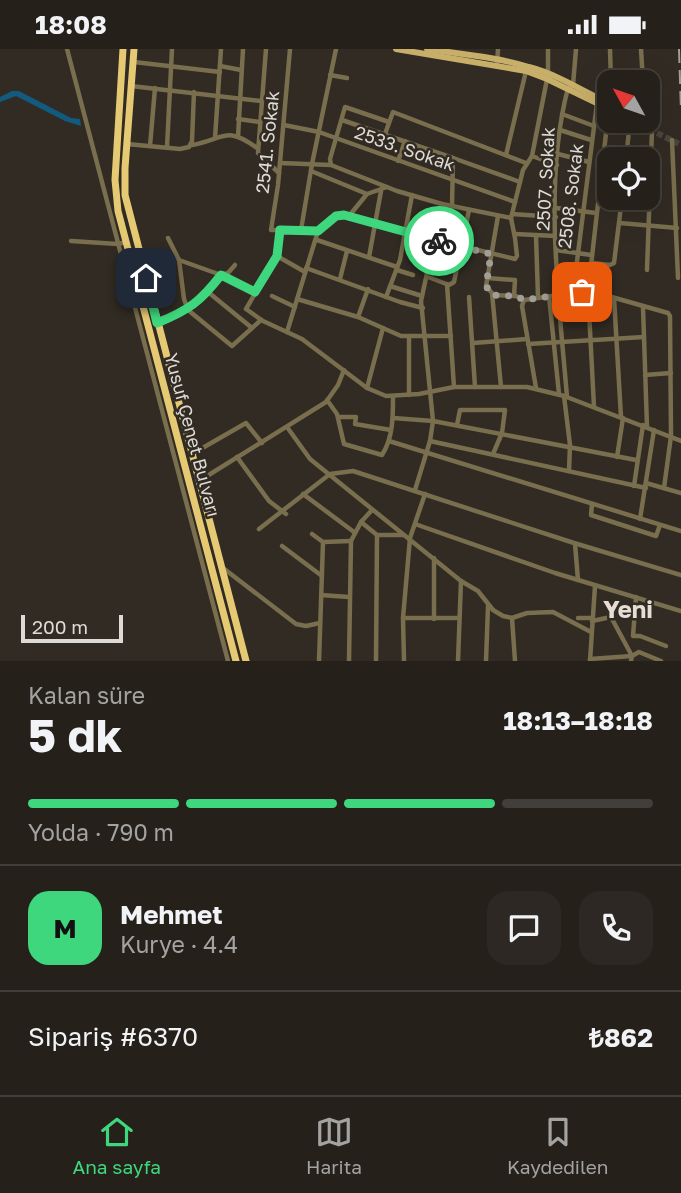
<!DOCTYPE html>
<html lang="tr">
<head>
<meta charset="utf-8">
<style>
  body { margin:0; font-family:"Golos Text",sans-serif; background:#2d2823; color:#f1f3f6; height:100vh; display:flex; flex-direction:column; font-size:26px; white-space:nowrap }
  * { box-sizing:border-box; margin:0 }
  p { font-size:23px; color:#a3a3a2 }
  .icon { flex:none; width:38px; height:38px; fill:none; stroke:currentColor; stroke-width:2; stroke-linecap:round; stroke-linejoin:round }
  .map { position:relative; height:612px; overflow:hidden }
  .details { display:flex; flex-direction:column; background:#25201a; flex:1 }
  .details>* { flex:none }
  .needle { width:46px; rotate:310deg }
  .tools { position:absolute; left:597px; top:21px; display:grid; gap:14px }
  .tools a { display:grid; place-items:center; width:63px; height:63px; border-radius:14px; background:#25201a; box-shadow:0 7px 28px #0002,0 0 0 2px #423e39; font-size:35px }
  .scale { position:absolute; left:21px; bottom:18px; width:102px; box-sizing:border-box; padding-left:7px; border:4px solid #dedad5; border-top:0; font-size:19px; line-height:24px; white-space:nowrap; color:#dedad5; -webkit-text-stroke:5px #312b23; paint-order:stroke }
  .pin { position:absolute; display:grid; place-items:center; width:60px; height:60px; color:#fff; margin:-30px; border-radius:14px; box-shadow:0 4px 10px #0006 }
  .courier { position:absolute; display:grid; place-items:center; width:70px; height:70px; margin:-35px; border:5px solid #3fd77d; border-radius:50%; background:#fff; color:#222; box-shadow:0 2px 9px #0007 }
  .head em { font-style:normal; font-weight:700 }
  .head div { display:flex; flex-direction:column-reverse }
  .head { display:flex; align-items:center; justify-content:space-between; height:119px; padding:0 28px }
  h1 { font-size:46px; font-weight:700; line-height:52px }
  .bar { display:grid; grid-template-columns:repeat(4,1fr); gap:10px 7px; align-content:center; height:84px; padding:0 28px }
  .bar i { height:9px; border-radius:5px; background:#423e39 }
  .bar .active { background:#3fd77d }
  .bar p { grid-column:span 4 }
  .line { display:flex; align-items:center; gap:18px; padding:0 28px; border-top:2px solid #423e39 }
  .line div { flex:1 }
  .round { display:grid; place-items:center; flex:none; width:74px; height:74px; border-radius:21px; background:#2d2823 }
  .status { display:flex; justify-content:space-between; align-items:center; height:49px; padding:0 35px; background:#25201a; direction:ltr }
  .status svg { height:19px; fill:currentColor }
  .tabs { display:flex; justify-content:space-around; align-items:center; height:98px; border-top:2px solid #423e39; background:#25201a; font-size:19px; color:#a3a3a2 }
  .tabs a { display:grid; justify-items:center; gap:4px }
  .tabs .active { color:#3fd77d }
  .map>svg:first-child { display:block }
  .water { fill:#125b7f }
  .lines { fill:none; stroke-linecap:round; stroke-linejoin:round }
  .major-tunnel { stroke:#4b453e; stroke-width:6; stroke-dasharray:6 3; stroke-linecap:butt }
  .minor { stroke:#796e4d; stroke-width:4.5 }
  .major { stroke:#c7af69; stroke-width:6 }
  .highway { stroke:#e6c973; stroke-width:7 }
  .rail { stroke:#a39e98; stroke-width:2; stroke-dasharray:14 7; stroke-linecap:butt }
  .done { stroke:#a19d97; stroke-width:7; stroke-dasharray:0 12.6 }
  .route { stroke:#3fd77d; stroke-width:9 }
  .labels { text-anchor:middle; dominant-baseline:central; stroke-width:5; stroke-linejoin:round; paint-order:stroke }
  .street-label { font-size:18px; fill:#dedad5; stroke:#312b23 }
  .district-label { font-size:24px; font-weight:bold; fill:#e6ded4; stroke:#312b23 }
</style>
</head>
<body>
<div class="status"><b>18:08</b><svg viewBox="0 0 49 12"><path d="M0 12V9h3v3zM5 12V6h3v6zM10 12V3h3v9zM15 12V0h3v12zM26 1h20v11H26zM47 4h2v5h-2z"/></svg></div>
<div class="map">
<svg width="681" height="612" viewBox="0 0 681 612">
  <rect width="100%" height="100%" fill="#312b23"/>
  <polygon class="water" points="12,42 19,42 71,69 80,70 81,77 65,72 16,47 0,53 0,48"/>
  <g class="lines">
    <polyline class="major-tunnel" points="633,72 681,96"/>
    <g class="minor">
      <polyline points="67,0 228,612"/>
      <polyline points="266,0 258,104 279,124"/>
      <polyline points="290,0 278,136 271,181 320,181 336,167 349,167 367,145 387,138"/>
      <polyline points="610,0 611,33"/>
      <polyline points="641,0 643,33"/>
      <polyline points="134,13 220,23"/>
      <polyline points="497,16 498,0"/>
      <polyline points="220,17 241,21"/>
      <polyline points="330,26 347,29"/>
      <polyline points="131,37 261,52"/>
      <polyline points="562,65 594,77"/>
      <polyline points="238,70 260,73"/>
      <polyline points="342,71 453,109 452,157"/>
      <polyline points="644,72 644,73"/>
      <polyline points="284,76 319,83 515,153"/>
      <polyline points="560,81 591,91"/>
      <polyline points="385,85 393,63 526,114"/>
      <polyline points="238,88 243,0"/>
      <polyline points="215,89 221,0"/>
      <polyline points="672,91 678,229"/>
      <polyline points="127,95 180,100 189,98 192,92 194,43"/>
      <path d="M192,96c32,-6 34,-20 65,3"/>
      <polyline points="150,97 155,39"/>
      <polyline points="167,98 172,0"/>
      <polyline points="558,105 589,113"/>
      <polyline points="506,106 526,22"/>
      <polyline points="532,107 557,116"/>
      <polyline points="453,109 520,133"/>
      <polyline points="626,110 630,72"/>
      <polyline points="398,112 405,92"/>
      <polyline points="280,114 331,116 397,142 442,155 511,169"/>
      <polyline points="331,116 330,110 345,58 389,73"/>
      <polyline points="311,122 367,145"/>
      <polyline points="556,159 596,164"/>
      <polyline points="512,165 556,168"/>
      <polyline points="349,167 375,176 515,210 517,207 515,189 511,169 523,121 532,107 548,25 548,0"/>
      <polyline points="498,167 486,237 492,244 501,338"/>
      <polyline points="620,174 677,179"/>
      <polyline points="301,181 312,115 336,0"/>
      <polyline points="280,182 277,207 246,260 263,272 302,290 367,339 386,347 419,345 454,338 527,338 564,347 681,392"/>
      <polyline points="515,185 556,187"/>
      <polyline points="536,187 538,248"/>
      <polyline points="168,189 179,211 221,226 255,243"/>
      <polyline points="317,191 397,218"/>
      <polyline points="71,192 118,195 126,193"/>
      <polyline points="556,201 591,206"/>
      <polyline points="277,207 305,223"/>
      <polyline points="369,208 381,142"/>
      <polyline points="179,211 184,250 188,261 232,297 261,271"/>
      <polyline points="591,214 610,216 614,214 622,149"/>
      <polyline points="306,219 400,253 423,259"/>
      <polyline points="397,221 413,226"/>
      <polyline points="647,221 652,81"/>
      <polyline points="428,228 449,236 454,233 469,161"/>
      <polyline points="487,229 515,231 514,247"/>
      <polyline points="340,230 347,202"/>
      <polyline points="447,235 454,338"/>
      <polyline points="390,237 422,247"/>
      <polyline points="208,243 252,279"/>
      <polyline points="573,244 597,54"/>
      <polyline points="492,246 516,247 524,251"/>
      <polyline points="272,247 295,258"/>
      <polyline points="549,247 559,345"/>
      <polyline points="386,248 400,211 412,146"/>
      <polyline points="469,248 475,338"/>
      <polyline points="614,249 621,368"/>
      <polyline points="297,250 358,268 401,287 451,287"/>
      <polyline points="643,258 647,378"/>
      <polyline points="358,268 368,240"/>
      <polyline points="158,274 188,261 208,243 221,226 228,224 235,216"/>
      <polyline points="287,283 318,182"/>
      <polyline points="409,287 409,346"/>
      <polyline points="473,294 527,290"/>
      <polyline points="528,295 644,288"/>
      <polyline points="645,326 671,324"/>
      <polyline points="367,339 383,279"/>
      <polyline points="536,339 522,257 524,251 573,244 594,243 668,264 670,267 671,387 664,439"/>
      <polyline points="564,347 570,396 569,422"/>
      <path d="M567,348c-8,-97 -24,-215 1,-309l5,-3 3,-36"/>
      <path d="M327,351l10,14 7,30 38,11c11,-17 11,-38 11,-58"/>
      <polyline points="594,358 588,243 609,58"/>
      <polyline points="338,368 356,368 355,375 391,381"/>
      <polyline points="393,369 433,372 636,411"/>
      <polyline points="457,376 460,361 505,361 502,384 493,405"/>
      <polyline points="287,378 310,410 461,532 478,542 493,561 503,567 512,569 527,564 553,563 591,583"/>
      <polyline points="389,392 681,482"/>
      <polyline points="430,392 646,439"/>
      <polyline points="192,405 246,374 262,394"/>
      <polyline points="237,408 269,452 286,465"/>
      <polyline points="617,408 623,369"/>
      <polyline points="199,432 326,353 338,336 344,321"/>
      <polyline points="646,434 681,444"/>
      <polyline points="634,437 643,376"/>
      <polyline points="415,441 430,392 433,372 421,252 442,155"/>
      <polyline points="303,445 354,483"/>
      <polyline points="592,455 591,466 656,487 660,476"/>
      <polyline points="640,470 654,381"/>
      <polyline points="361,473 377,486 403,486"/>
      <polyline points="415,475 555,524 681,562"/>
      <polyline points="259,480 330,425 353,422 574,494 681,526"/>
      <polyline points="312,485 323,493 351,492"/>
      <polyline points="575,495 578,531"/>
      <polyline points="282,497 322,527"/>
      <polyline points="223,519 296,575 306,577 320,574"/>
      <polyline points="321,546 349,548"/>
      <polyline points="636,548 633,587 640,587 666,597"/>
      <polyline points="403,569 459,569"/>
      <polyline points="512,569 515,612"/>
      <polyline points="578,569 592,569"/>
      <polyline points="434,570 434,509"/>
      <polyline points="592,572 611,568 632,607 631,612"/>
      <polyline points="590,610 632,607 639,603 661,612"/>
      <polyline points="319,612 323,493"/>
      <polyline points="349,612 351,492 361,473 372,461"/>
      <polyline points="376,612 377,486"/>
      <polyline points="404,612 403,569 410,489 425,445"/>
      <polyline points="458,612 461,532"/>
      <polyline points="486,612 488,557"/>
      <polyline points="590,612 595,537"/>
    </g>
    <g class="major">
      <polyline points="396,0 526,22 547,30 609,60"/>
      <path d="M427,0c34,5 69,8 102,18 27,7 53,23 78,36"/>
    </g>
    <g class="highway">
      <polyline points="123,0 115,131 118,162 236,612"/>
      <polyline points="134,0 125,119 125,146 246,612"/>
    </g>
    <polyline class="rail" points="679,0 681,62"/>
  </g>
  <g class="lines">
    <polyline class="done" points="439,192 491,205 486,237 492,246 516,247 524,251 582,243"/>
    <path class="route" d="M146,229l11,45c32,-13 43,-21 64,-48l34,17 22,-36 3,-26 38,1 18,-15 8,-1 95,26"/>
  </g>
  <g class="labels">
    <g class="street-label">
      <text transform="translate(267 93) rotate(-84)">2541. Sokak</text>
      <text transform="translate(405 99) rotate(19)">2533. Sokak</text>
      <text transform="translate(545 130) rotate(-87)">2507. Sokak</text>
      <text transform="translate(570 147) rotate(-83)">2508. Sokak</text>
      <text transform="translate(193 386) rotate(75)">Yusuf Çenet Bulvarı</text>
    </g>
    <g class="district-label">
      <text x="628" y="559">Yeni</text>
    </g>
  </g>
</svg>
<div class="tools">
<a><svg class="needle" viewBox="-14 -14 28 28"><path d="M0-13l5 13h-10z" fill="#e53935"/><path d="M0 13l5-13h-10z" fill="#a3a3a2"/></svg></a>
<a><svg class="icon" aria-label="locate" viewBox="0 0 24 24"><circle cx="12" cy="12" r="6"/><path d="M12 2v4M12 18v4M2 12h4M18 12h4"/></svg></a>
</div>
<div class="scale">200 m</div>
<div class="pin" style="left:582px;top:243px;background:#ea580c"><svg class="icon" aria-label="bag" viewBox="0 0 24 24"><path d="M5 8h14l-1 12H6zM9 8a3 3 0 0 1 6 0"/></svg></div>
<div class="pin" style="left:146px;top:229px;background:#1f2937"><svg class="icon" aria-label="home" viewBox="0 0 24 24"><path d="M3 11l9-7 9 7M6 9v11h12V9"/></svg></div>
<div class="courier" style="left:439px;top:192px"><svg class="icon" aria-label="bike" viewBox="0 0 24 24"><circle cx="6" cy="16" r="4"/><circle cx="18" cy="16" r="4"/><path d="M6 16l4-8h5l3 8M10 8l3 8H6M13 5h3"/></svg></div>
</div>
<section class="details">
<div class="head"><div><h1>5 dk</h1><p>Kalan süre</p></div><em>18:13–18:18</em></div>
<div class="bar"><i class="active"></i><i class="active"></i><i class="active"></i><i></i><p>Yolda · 790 m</p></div>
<div class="line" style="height:126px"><b class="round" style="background:#3fd77d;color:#111">M</b><div><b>Mehmet</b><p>Kurye · 4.4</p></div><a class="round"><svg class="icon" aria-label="chat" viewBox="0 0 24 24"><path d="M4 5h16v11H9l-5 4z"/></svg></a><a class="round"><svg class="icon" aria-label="phone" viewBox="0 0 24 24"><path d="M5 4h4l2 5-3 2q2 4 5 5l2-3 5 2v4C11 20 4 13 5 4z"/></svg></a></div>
<div class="line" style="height:91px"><div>Sipariş #6370</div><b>₺862</b></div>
</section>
<nav class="tabs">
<a class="active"><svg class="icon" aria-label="home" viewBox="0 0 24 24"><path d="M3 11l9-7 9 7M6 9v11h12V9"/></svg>Ana sayfa</a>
<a><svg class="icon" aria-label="map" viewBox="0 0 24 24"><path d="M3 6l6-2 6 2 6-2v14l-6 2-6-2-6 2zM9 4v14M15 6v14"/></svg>Harita</a>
<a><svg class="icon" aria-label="saved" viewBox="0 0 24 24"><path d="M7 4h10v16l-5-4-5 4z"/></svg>Kaydedilen</a>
</nav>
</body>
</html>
